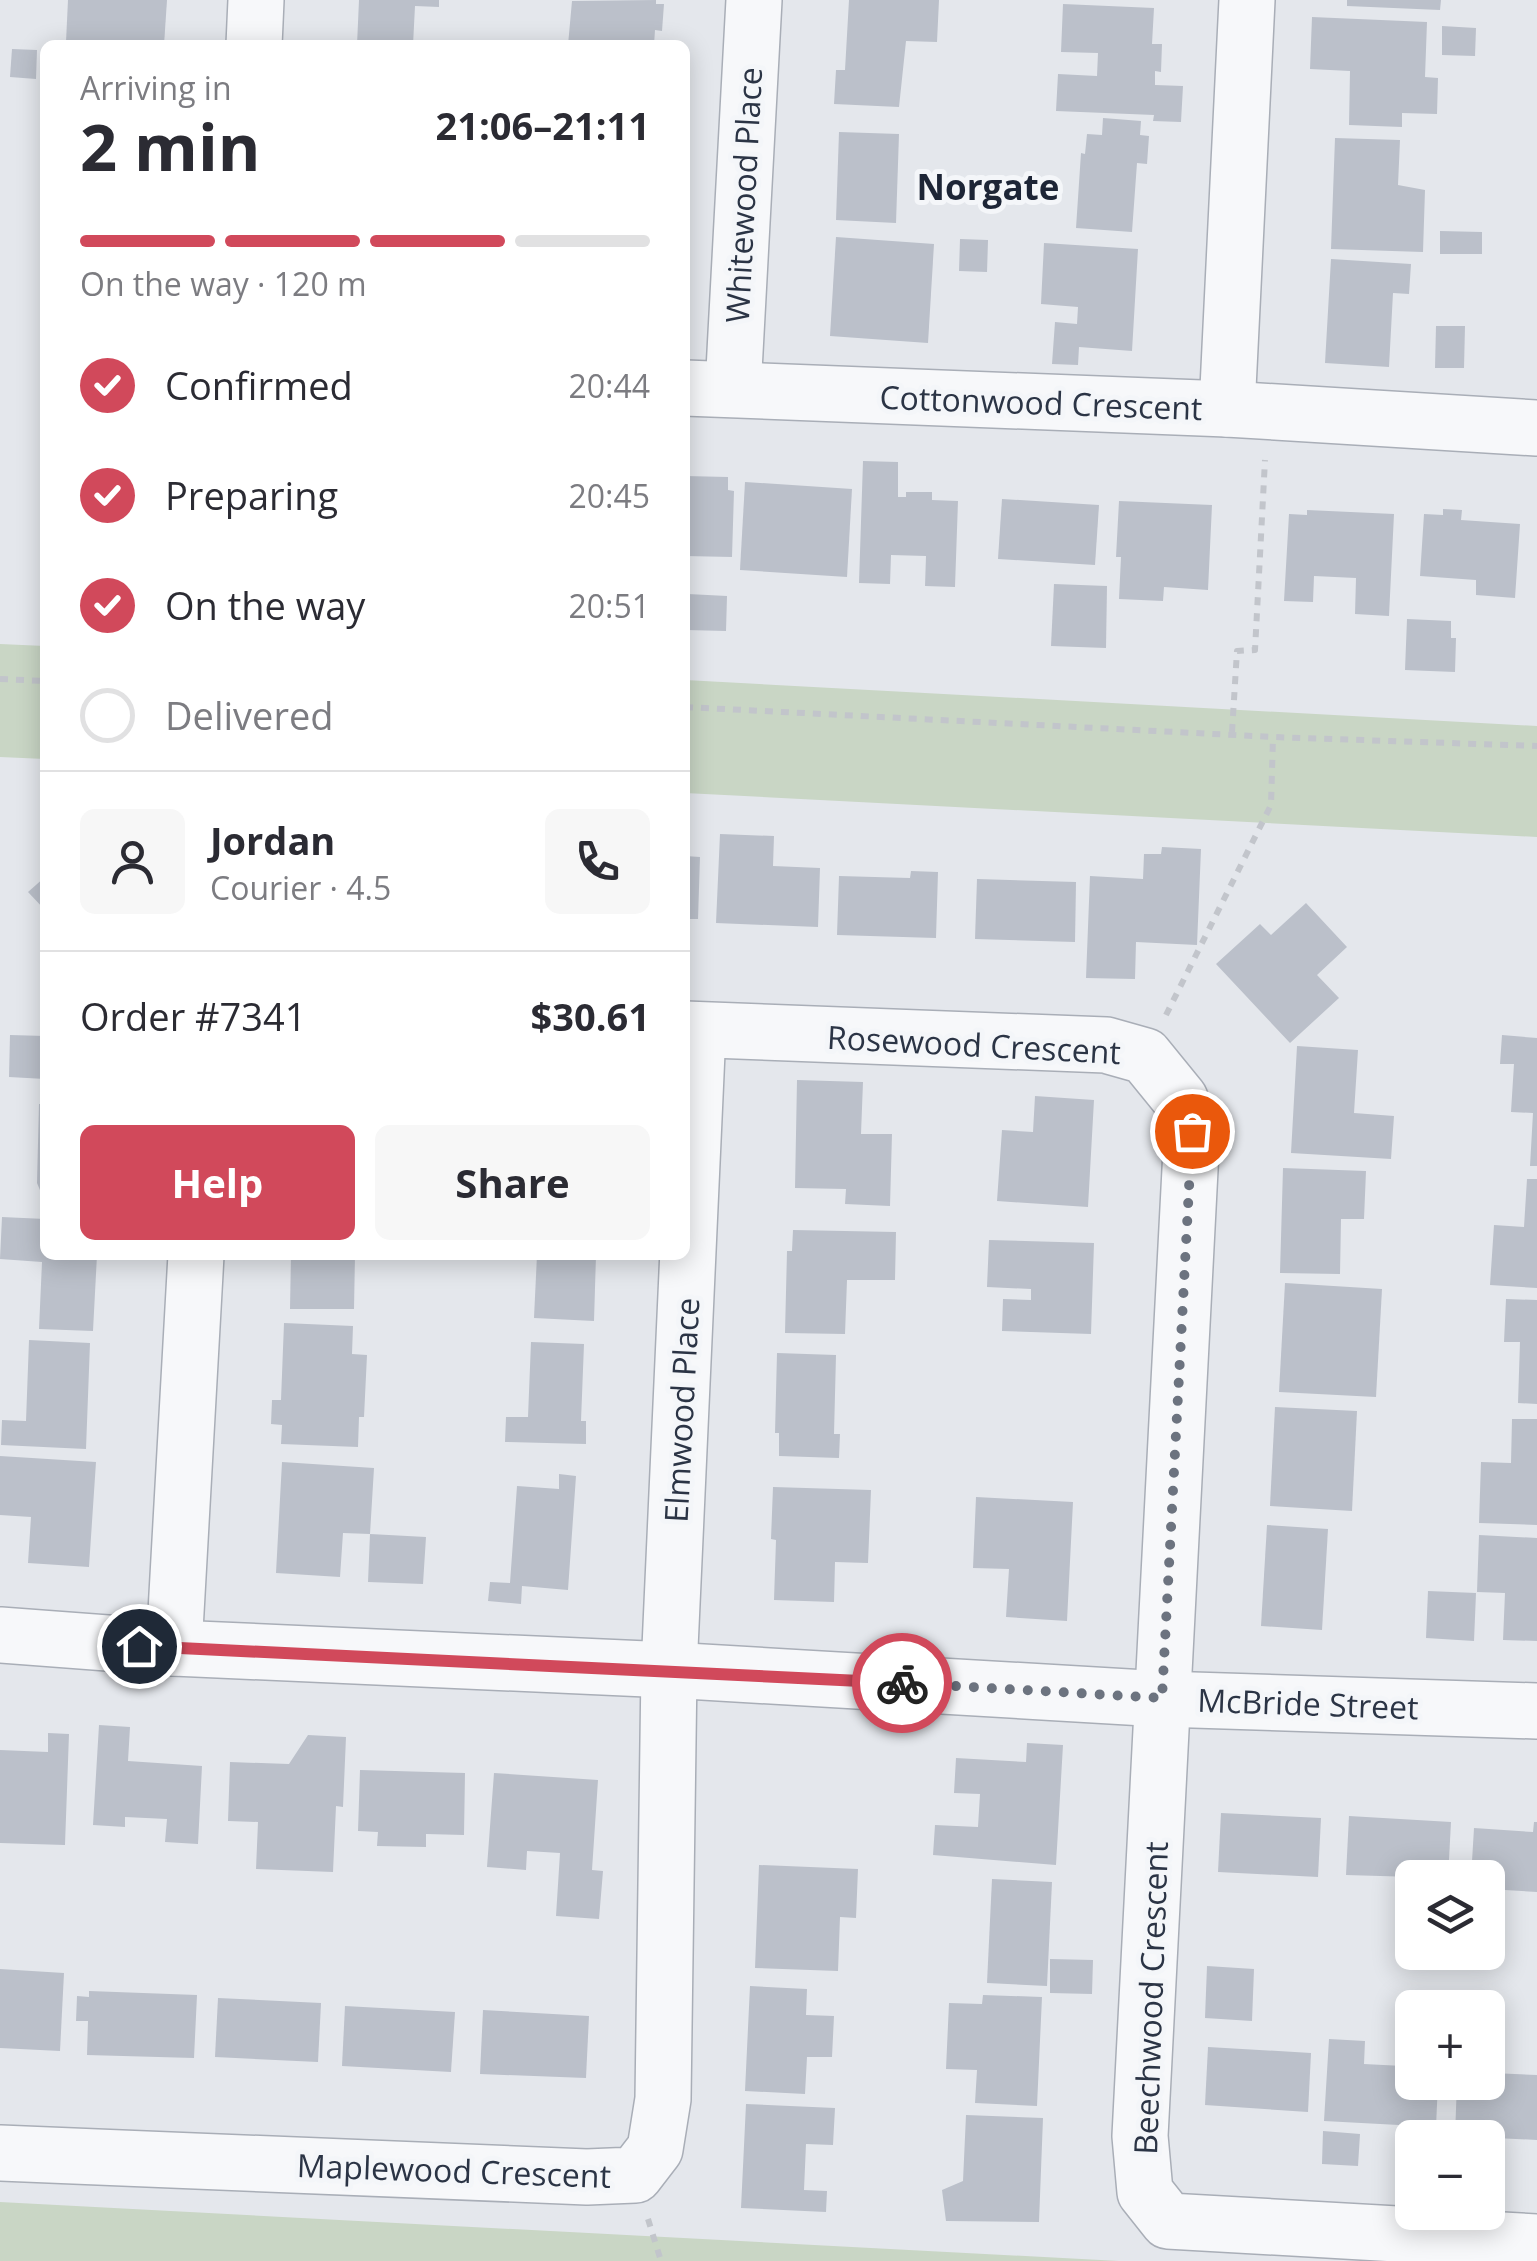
<!DOCTYPE html>
<html lang="en">
<head>
<meta charset="utf-8">
<style>
  body { margin:0; font-family:"Open Sans",sans-serif; background:#f7f7f7; color:#2b2b33; height:100vh; display:flex; flex-direction:column; font-size:38px; white-space:nowrap }
  * { box-sizing:border-box; margin:0 }
  p { font-size:32px; color:#7c7c81 }
  .icon { flex:none; width:55px; height:55px; fill:none; stroke:currentColor; stroke-width:2; stroke-linecap:round; stroke-linejoin:round }
  .map { position:relative; flex:1; overflow:hidden }
  .drawer { position:absolute; left:40px; top:40px; width:650px; height:1220px; display:flex; flex-direction:column; background:#fff; border-radius:15px; box-shadow:0 5px 25px #0003 }
  .drawer>* { flex:none }
  .buttons { position:absolute; left:1395px; top:1860px; display:grid; gap:20px }
  .buttons a { display:grid; place-items:center; width:110px; height:110px; border-radius:15px; background:#fff; box-shadow:0 5px 25px #0003; font-size:50px }
  .pin { position:absolute; display:grid; place-items:center; width:85px; height:85px; color:#fff; margin:-42px; border:5px solid #fff; border-radius:50%; box-shadow:0 2px 10px #0007 }
  .courier { position:absolute; display:grid; place-items:center; width:100px; height:100px; margin:-50px; border:8px solid #d1495b; border-radius:50%; background:#fff; color:#222; box-shadow:0 2px 12px #0007 }
  .overview em { font-style:normal; font-weight:700 }
  .overview div { display:flex; flex-direction:column-reverse }
  .overview { display:flex; align-items:center; justify-content:space-between; height:170px; padding:0 40px }
  h1 { font-size:65px; font-weight:700; line-height:75px }
  .bar { display:grid; grid-template-columns:repeat(4,1fr); gap:15px 10px; align-content:center; height:120px; padding:0 40px }
  .bar i { height:12px; border-radius:8px; background:#e1e1e2 }
  .bar .active { background:#d1495b }
  .bar p { grid-column:span 4 }
  .line { display:flex; align-items:center; gap:25px; padding:0 40px; border-top:2px solid #e1e1e2 }
  .line div { flex:1 }
  .round { display:grid; place-items:center; flex:none; width:105px; height:105px; border-radius:15px; background:#f7f7f7 }
  ol { padding:0 40px; list-style:none }
  li { display:flex; align-items:center; gap:30px; height:110px }
  li p { margin-inline-start:auto }
  li .icon { padding:10px; border-radius:50%; background:#d1495b; color:#fff; stroke-width:4 }
  li:last-child { color:#7c7c81 }
  li i { width:55px; height:55px; border:5px solid #e1e1e2; border-radius:50% }
  .primary-button { display:flex; gap:20px; margin-top:auto; padding:20px 40px }
  .primary-button a { flex:1; height:115px; border-radius:15px; background:#d1495b; color:#fff; font-size:40px; font-weight:700; line-height:115px; text-align:center }
  .primary-button a+a { background:#f7f7f7; color:#2b2b33 }
  .map>svg:first-child { display:block }
  .green { fill:#c9d6c5 }
  .building { fill:#bbc0ca }
  .lines { fill:none; stroke-linecap:round; stroke-linejoin:round }
  .minor-casing { stroke:#a9aeb7; stroke-width:58 }
  .path { stroke:#c2c5cb; stroke-width:6; stroke-dasharray:8 8; stroke-linecap:butt }
  .minor { stroke:#f7f8fa; stroke-width:55 }
  .done { stroke:#6c737f; stroke-width:10; stroke-dasharray:0 18 }
  .route { stroke:#d1495b; stroke-width:12 }
  .labels { text-anchor:middle; dominant-baseline:central; stroke-width:10; stroke-linejoin:round; paint-order:stroke }
  .street-label { font-size:32px; fill:#2b3445; stroke:#f4f6f9 }
  .neighbourhood-label { font-size:35px; font-weight:bold; fill:#1d2536; stroke:#f4f6f9 }
</style>
</head>
<body>
<div class="map">
<svg width="1537" height="2261" viewBox="0 0 1537 2261">
  <rect width="100%" height="100%" fill="#e4e7ec"/>
  <g class="green">
    <polygon points="0,644 45,646 45,759 0,757"/>
    <polygon points="685,680 1537,726 1537,837 685,793"/>
    <polygon points="0,2202 1119,2261 0,2261"/>
  </g>
  <g class="building">
    <polygon points="68,0 167,0 164,45 66,42"/>
    <polygon points="359,0 439,0 439,7 415,6 413,45 357,45"/>
    <polygon points="656,0 656,4 664,4 662,31 655,30 654,45 568,45 572,1"/>
    <polygon points="849,0 939,0 937,42 906,41 899,107 834,104 836,70 845,70"/>
    <polygon points="1347,0 1441,0 1440,10 1347,6"/>
    <polygon points="1063,4 1154,8 1152,44 1162,44 1161,72 1155,71 1155,85 1183,86 1181,122 1153,121 1154,115 1056,111 1058,74 1097,76 1098,53 1061,52"/>
    <polygon points="1312,17 1427,22 1425,77 1438,78 1437,114 1402,113 1402,127 1349,125 1350,71 1310,69"/>
    <polygon points="1442,26 1476,28 1475,56 1442,55"/>
    <polygon points="12,49 37,50 36,79 10,77"/>
    <polygon points="1103,118 1141,121 1140,135 1149,136 1147,164 1137,163 1132,232 1076,228 1081,153 1085,154 1087,134 1102,135"/>
    <polygon points="839,132 899,134 896,223 836,220"/>
    <polygon points="1335,138 1400,140 1398,185 1425,190 1423,252 1331,249"/>
    <polygon points="1440,231 1482,232 1482,254 1440,254"/>
    <polygon points="836,237 934,244 928,343 830,336"/>
    <polygon points="960,239 988,240 987,272 959,271"/>
    <polygon points="1044,243 1138,249 1132,351 1079,347 1078,365 1052,364 1055,322 1077,324 1078,307 1041,304"/>
    <polygon points="1331,259 1411,264 1409,294 1393,293 1389,367 1325,363"/>
    <polygon points="1436,326 1465,326 1464,368 1435,368"/>
    <polygon points="863,461 898,462 898,497 906,497 906,492 932,492 932,500 958,501 955,587 925,586 926,556 891,555 890,584 859,583"/>
    <polygon points="685,476 728,477 728,490 734,491 732,557 685,556"/>
    <polygon points="745,482 852,489 847,577 740,570"/>
    <polygon points="1002,499 1099,505 1095,565 998,559"/>
    <polygon points="1119,501 1212,505 1208,590 1164,587 1163,601 1119,599 1121,557 1116,557"/>
    <polygon points="1443,509 1462,510 1461,520 1520,524 1515,598 1476,595 1476,580 1420,576 1424,514 1443,515"/>
    <polygon points="1307,510 1394,514 1389,616 1355,614 1356,578 1314,576 1313,602 1284,601 1289,514 1307,515"/>
    <polygon points="1054,584 1107,586 1106,648 1051,646"/>
    <polygon points="688,594 727,596 726,631 686,630"/>
    <polygon points="1407,619 1451,621 1451,638 1456,638 1455,672 1405,670"/>
    <polygon points="720,834 774,836 773,866 820,868 818,927 716,923"/>
    <polygon points="1162,847 1201,849 1197,945 1136,942 1135,979 1086,978 1090,876 1143,879 1144,854 1161,854"/>
    <polygon points="685,856 700,857 698,919 685,919"/>
    <polygon points="911,871 938,872 936,938 837,935 839,876 910,878"/>
    <polygon points="45,877 45,910 28,892"/>
    <polygon points="977,879 1076,882 1075,942 975,939"/>
    <polygon points="1306,903 1347,947 1317,975 1339,998 1290,1043 1216,964 1260,924 1271,935"/>
    <polygon points="10,1035 45,1036 45,1079 9,1077"/>
    <polygon points="1502,1035 1537,1038 1537,1166 1530,1166 1533,1113 1511,1112 1514,1064 1500,1064"/>
    <polygon points="1297,1046 1358,1050 1354,1113 1394,1116 1391,1159 1291,1153"/>
    <polygon points="797,1080 863,1082 861,1134 892,1134 890,1206 845,1204 846,1189 795,1188"/>
    <polygon points="1035,1096 1094,1100 1088,1207 997,1201 1002,1130 1033,1132"/>
    <polygon points="39,1104 45,1104 45,1202 37,1183"/>
    <polygon points="1283,1168 1366,1171 1364,1219 1341,1219 1340,1274 1280,1273"/>
    <polygon points="1527,1179 1537,1179 1537,1288 1490,1285 1494,1225 1524,1227"/>
    <polygon points="2,1217 45,1219 45,1255 97,1255 93,1331 39,1329 42,1262 0,1259"/>
    <polygon points="793,1230 896,1232 895,1280 847,1280 845,1334 785,1333 787,1251 792,1251"/>
    <polygon points="989,1240 1094,1243 1091,1334 1002,1331 1003,1299 1031,1300 1031,1289 987,1287"/>
    <polygon points="291,1255 355,1255 354,1309 290,1309"/>
    <polygon points="537,1255 596,1255 594,1321 534,1318"/>
    <polygon points="1285,1283 1382,1289 1376,1397 1279,1392"/>
    <polygon points="1506,1299 1537,1300 1537,1404 1518,1403 1520,1342 1504,1342"/>
    <polygon points="284,1323 353,1326 352,1354 367,1355 364,1417 359,1417 358,1447 281,1444 282,1425 271,1424 272,1400 281,1400"/>
    <polygon points="29,1340 90,1343 86,1449 1,1445 2,1420 26,1421"/>
    <polygon points="531,1342 584,1344 581,1421 586,1421 586,1444 505,1442 506,1417 528,1417"/>
    <polygon points="777,1353 836,1355 834,1434 840,1434 839,1458 779,1456 779,1433 775,1433"/>
    <polygon points="1275,1407 1357,1411 1352,1511 1270,1506"/>
    <polygon points="1512,1419 1537,1419 1537,1525 1479,1523 1481,1462 1511,1463"/>
    <polygon points="0,1456 96,1462 89,1567 28,1563 31,1517 0,1515"/>
    <polygon points="282,1462 374,1468 370,1534 426,1537 423,1584 368,1582 370,1534 343,1533 340,1577 276,1573"/>
    <polygon points="559,1474 576,1476 568,1590 522,1586 521,1604 488,1601 490,1582 510,1583 517,1486 559,1489"/>
    <polygon points="773,1487 871,1490 868,1563 835,1562 834,1602 774,1600 776,1540 771,1539"/>
    <polygon points="976,1497 1073,1502 1067,1621 1006,1617 1009,1569 973,1568"/>
    <polygon points="1267,1525 1328,1529 1322,1630 1261,1626"/>
    <polygon points="1479,1535 1537,1538 1537,1641 1503,1640 1505,1593 1477,1592"/>
    <polygon points="1428,1591 1476,1593 1474,1641 1426,1638"/>
    <polygon points="99,1725 130,1727 128,1761 202,1766 198,1844 165,1842 167,1819 125,1817 125,1827 93,1825"/>
    <polygon points="48,1733 69,1734 65,1845 0,1843 0,1750 48,1752"/>
    <polygon points="308,1735 346,1737 343,1807 336,1806 333,1872 256,1869 258,1822 228,1821 230,1762 289,1764"/>
    <polygon points="1027,1743 1063,1745 1056,1865 933,1855 935,1825 978,1827 980,1794 954,1793 956,1758 1026,1762"/>
    <polygon points="360,1770 465,1773 464,1835 426,1834 426,1847 377,1846 378,1832 358,1831"/>
    <polygon points="494,1773 598,1780 592,1870 603,1871 599,1919 556,1916 560,1853 527,1851 526,1870 487,1867"/>
    <polygon points="1221,1813 1321,1818 1318,1877 1218,1872"/>
    <polygon points="1349,1816 1451,1822 1448,1878 1346,1875"/>
    <polygon points="1534,1822 1537,1822 1537,1892 1488,1889 1488,1878 1471,1878 1474,1828 1533,1832"/>
    <polygon points="759,1865 858,1869 856,1918 840,1917 838,1971 755,1968"/>
    <polygon points="992,1879 1052,1882 1047,1986 987,1983"/>
    <polygon points="1050,1959 1093,1960 1092,1994 1050,1993"/>
    <polygon points="1207,1966 1254,1969 1252,2021 1205,2018"/>
    <polygon points="0,1969 64,1973 60,2051 0,2048"/>
    <polygon points="750,1986 807,1989 806,2015 834,2016 832,2057 807,2057 805,2094 745,2091"/>
    <polygon points="89,1991 197,1995 194,2058 87,2055 88,2021 76,2021 77,1996 89,1997"/>
    <polygon points="983,1995 1042,1997 1037,2106 975,2103 977,2070 946,2069 949,2003 982,2004"/>
    <polygon points="218,1998 321,2003 318,2062 215,2057"/>
    <polygon points="345,2006 455,2012 451,2072 342,2066"/>
    <polygon points="483,2010 589,2016 586,2078 480,2074"/>
    <polygon points="1488,2025 1494,2026 1492,2073 1537,2075 1537,2140 1455,2136 1457,2082 1488,2082"/>
    <polygon points="1405,2034 1412,2034 1412,2082 1438,2082 1436,2127 1324,2121 1329,2039 1365,2041 1364,2064 1403,2066"/>
    <polygon points="1208,2047 1311,2053 1308,2112 1205,2105"/>
    <polygon points="746,2104 835,2108 833,2145 806,2144 804,2190 827,2191 826,2212 741,2208"/>
    <polygon points="966,2115 1043,2118 1039,2222 946,2221 942,2190 963,2181"/>
    <polygon points="1323,2131 1360,2134 1358,2166 1322,2164"/>
  </g>
  <g class="lines">
    <g class="minor-casing">
      <g id="minor">
        <polyline points="254,45 256,0"/>
        <polyline points="685,388 1227,409 1247,0"/>
        <polyline points="733,389 754,0"/>
        <polyline points="1227,409 1537,428"/>
        <polyline points="685,1029 1106,1045 1145,1056 1180,1099 1192,1131 1140,2136 1145,2192 1168,2221 1537,2242"/>
        <polyline points="0,1635 174,1648 669,1670 1162,1699 1537,1711"/>
        <polyline points="174,1648 196,1255"/>
        <polyline points="0,2153 587,2177 635,2175 655,2149 663,2099 669,1670 698,1030"/>
      </g>
    </g>
    <g class="path">
      <polyline points="0,679 45,681"/>
      <polyline points="685,707 1273,737 1537,746"/>
      <polyline points="1232,732 1237,651 1255,650 1265,460"/>
      <polyline points="1166,1015 1271,805 1273,737"/>
      <polyline points="648,2219 661,2261"/>
    </g>
    <use href="#minor" class="minor"/>
  </g>
  <g class="lines">
    <polyline class="done" points="902,1683 1162,1698 1192,1131"/>
    <polyline class="route" points="139,1646 902,1683"/>
  </g>
  <g class="labels">
    <g class="street-label">
      <text transform="translate(743 195) rotate(-87)">Whitewood Place</text>
      <text transform="translate(1041 402) rotate(2)">Cottonwood Crescent</text>
      <text transform="translate(974 1044) rotate(3)">Rosewood Crescent</text>
      <text transform="translate(681 1410) rotate(-87)">Elmwood Place</text>
      <text transform="translate(1308 1703) rotate(2)">McBride Street</text>
      <text transform="translate(1150 1998) rotate(-88)">Beechwood Crescent</text>
      <text transform="translate(454 2170) rotate(2)">Maplewood Crescent</text>
    </g>
    <g class="neighbourhood-label">
      <text x="988" y="186">Norgate</text>
    </g>
  </g>
</svg>
<div class="buttons">
<a><svg class="icon" aria-label="layers" viewBox="0 0 24 24"><path d="M12 4l9 5-9 5-9-5zM3 14l9 5 9-5"/></svg></a>
<a>+</a>
<a>−</a>
</div>
<div class="pin" style="left:1192px;top:1131px;background:#ea580c"><svg class="icon" aria-label="bag" viewBox="0 0 24 24"><path d="M5 8h14l-1 12H6zM9 8a3 3 0 0 1 6 0"/></svg></div>
<div class="pin" style="left:139px;top:1646px;background:#1f2937"><svg class="icon" aria-label="home" viewBox="0 0 24 24"><path d="M3 11l9-7 9 7M6 9v11h12V9"/></svg></div>
<div class="courier" style="left:902px;top:1683px"><svg class="icon" aria-label="bike" viewBox="0 0 24 24"><circle cx="6" cy="16" r="4"/><circle cx="18" cy="16" r="4"/><path d="M6 16l4-8h5l3 8M10 8l3 8H6M13 5h3"/></svg></div>
<section class="drawer">
<div class="overview"><div><h1>2 min</h1><p>Arriving in</p></div><em>21:06–21:11</em></div>
<div class="bar"><i class="active"></i><i class="active"></i><i class="active"></i><i></i><p>On the way · 120 m</p></div>
<ol>
<li><svg class="icon" aria-label="check" viewBox="0 0 24 24"><path d="M5 12l5 5 9-10"/></svg>Confirmed<p>20:44</p></li>
<li><svg class="icon" aria-label="check" viewBox="0 0 24 24"><path d="M5 12l5 5 9-10"/></svg>Preparing<p>20:45</p></li>
<li><svg class="icon" aria-label="check" viewBox="0 0 24 24"><path d="M5 12l5 5 9-10"/></svg>On the way<p>20:51</p></li>
<li><i></i>Delivered</li>
</ol>
<div class="line" style="height:180px"><a class="round"><svg class="icon" aria-label="person" viewBox="0 0 24 24"><circle cx="12" cy="8" r="4"/><path d="M4 21q1-7 8-7t8 7"/></svg></a><div><b>Jordan</b><p>Courier · 4.5</p></div><a class="round"><svg class="icon" aria-label="phone" viewBox="0 0 24 24"><path d="M5 4h4l2 5-3 2q2 4 5 5l2-3 5 2v4C11 20 4 13 5 4z"/></svg></a></div>
<div class="line" style="height:130px"><div>Order #7341</div><b>$30.61</b></div>
<div class="primary-button"><a>Help</a><a>Share</a></div>
</section>
</div>
</body>
</html>
